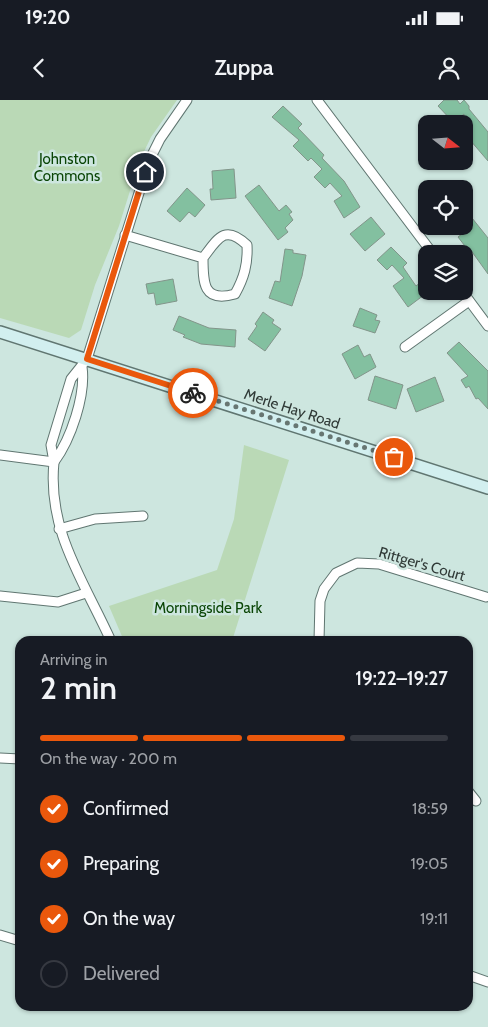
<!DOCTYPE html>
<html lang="en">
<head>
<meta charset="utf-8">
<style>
  body { margin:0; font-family:Cabin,sans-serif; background:#20242c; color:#f1f3f6; height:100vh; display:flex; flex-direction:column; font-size:19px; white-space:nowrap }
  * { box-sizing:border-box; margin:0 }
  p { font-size:16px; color:#9ea1a6 }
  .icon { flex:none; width:28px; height:28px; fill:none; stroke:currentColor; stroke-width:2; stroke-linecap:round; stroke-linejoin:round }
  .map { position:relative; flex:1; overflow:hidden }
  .side { position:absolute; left:15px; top:536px; width:458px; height:375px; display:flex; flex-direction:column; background:#171b24; border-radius:15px; box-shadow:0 1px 4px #0004 }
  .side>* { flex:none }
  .needle { width:32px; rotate:107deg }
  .buttons { position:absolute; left:418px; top:15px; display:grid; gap:10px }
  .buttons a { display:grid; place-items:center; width:55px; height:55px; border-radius:10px; background:#171b24; box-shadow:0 1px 4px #0004; font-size:25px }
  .pin { position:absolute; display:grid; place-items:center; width:42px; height:42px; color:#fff; margin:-21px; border:2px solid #fff; border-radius:50%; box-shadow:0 1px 5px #0007 }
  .courier { position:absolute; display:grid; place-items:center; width:50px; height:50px; margin:-25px; border:4px solid #ea580c; border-radius:50%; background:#fff; color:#222; box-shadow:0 1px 6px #0007 }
  .overview em { font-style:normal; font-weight:600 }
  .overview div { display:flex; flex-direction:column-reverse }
  .overview { display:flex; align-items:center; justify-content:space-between; height:85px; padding:0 25px }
  h1 { font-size:32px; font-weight:600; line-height:38px }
  .bar { display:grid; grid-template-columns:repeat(4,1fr); gap:8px 5px; align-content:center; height:60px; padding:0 25px }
  .bar i { height:6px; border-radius:4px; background:#363941 }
  .bar .on { background:#ea580c }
  .bar p { grid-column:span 4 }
  ol { padding:0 25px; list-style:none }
  li { display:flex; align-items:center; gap:15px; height:55px }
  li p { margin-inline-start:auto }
  li .icon { padding:5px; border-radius:50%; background:#ea580c; color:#fff; stroke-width:4 }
  li:last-child { color:#9ea1a6 }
  li i { width:28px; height:28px; border:2px solid #363941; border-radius:50% }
  .status { display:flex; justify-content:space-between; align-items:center; height:35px; padding:0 25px; background:#171b24; direction:ltr }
  .status svg { height:14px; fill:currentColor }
  header { display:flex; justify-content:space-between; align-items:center; height:65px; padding:0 25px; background:#171b24; font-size:22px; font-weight:600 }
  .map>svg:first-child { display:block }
  .green { fill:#bad9b6 }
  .building { fill:#83c0a0; stroke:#82958a }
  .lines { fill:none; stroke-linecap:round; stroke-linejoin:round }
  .minor-casing { stroke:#607671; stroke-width:11 }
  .secondary-casing { stroke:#607671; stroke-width:14 }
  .minor { stroke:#fff; stroke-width:9 }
  .secondary { stroke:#d2efef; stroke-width:11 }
  .done { stroke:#677672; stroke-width:5; stroke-dasharray:0 9 }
  .route { stroke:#ea580c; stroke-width:6 }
  .labels { text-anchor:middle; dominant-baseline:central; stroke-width:5; stroke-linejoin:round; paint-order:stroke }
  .park-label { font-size:15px; fill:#0a4506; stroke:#cde6df }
  .street-label { font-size:15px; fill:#303a37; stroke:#cde6df }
</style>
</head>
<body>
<div class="status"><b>19:20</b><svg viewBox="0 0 49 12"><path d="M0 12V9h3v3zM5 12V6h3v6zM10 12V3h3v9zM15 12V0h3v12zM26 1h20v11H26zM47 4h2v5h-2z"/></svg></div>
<header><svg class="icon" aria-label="back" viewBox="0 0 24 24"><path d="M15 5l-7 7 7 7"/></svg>Zuppa<svg class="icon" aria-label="person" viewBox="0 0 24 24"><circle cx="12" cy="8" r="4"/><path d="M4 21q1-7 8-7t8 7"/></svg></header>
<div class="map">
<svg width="488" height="927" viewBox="0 0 488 927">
  <rect width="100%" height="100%" fill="#cde6df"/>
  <g class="green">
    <polygon points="0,0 177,0 151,37 139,62 119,126 95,185 81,230 69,238 0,218"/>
    <polygon points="244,345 289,360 232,541 124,541 109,506 217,470 234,419"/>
  </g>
  <g class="building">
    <polygon points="444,0 457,0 460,4 464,0 469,6 469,9 488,32 488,61 464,33 464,14 454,23 438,6"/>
    <polygon points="283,6 302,24 298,28 324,55 322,58 344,81 360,107 344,118 334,101 342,96 330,83 325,88 314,77 322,69 311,58 308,61 293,46 299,40 272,17"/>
    <polygon points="234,69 236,98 211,100 210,89 213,89 212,71"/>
    <polygon points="259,85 279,111 286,105 292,112 289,114 293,120 285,128 288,132 278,140 245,96"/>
    <polygon points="187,88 205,105 195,117 189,112 180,122 167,111"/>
    <polygon points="464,108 488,138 488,174 470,149 468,150 458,137 462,134 456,126 464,126"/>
    <polygon points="371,117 385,134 365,151 350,134"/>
    <polygon points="391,147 407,163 403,167 416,186 421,182 428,192 408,207 393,186 404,178 392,165 387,170 377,160"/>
    <polygon points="285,149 293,150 293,153 306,155 302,176 292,206 269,198 275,181 280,182"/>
    <polygon points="173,179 177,201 156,205 154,193 148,194 146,184"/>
    <polygon points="360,208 377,215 375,220 380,221 375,233 353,226"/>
    <polygon points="263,212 274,220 272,223 281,229 265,251 248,239 257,226 255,224"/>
    <polygon points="179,216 209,228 236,230 235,247 201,244 183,237 185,235 173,230"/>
    <polygon points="459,242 488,271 488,309 478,298 476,299 469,286 466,288 461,280 468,276 447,253"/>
    <polygon points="358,245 364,257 370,254 376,267 355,279 342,254"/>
    <polygon points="375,276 403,285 396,309 368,300"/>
    <polygon points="435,277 444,301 416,312 407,289"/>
  </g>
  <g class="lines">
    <g class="minor-casing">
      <g id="minor">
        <polyline points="317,0 433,154"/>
        <path d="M125,135l78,23c0,25 0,45 32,36 9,-16 13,-30 12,-49 -22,-21 -29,-7 -44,13"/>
        <polyline points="462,191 488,226"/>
        <polyline points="405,247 469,201"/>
        <path d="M82,267c4,28 -11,72 -28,95l-3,-17 20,-66 16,-20 62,-198 11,-22 27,-39"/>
        <path d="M0,355l54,7c-7,69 30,119 57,179"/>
        <polyline points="59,429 95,419 143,416"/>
        <polyline points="0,496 58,502 86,493"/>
        <polyline points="319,541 320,501 324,489 336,473 357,463 379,464 486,497"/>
        <polyline points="0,658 20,659"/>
        <polyline points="468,691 476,701"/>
        <polyline points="0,835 20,841"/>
        <polyline points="468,875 488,882"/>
      </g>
    </g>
    <g class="secondary-casing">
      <polyline id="secondary" points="0,232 488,388"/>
    </g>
    <use href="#minor" class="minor"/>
    <use href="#secondary" class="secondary"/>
  </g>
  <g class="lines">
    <polyline class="done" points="193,293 394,357"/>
    <polyline class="route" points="145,72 87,259 193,293"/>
  </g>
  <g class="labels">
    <g class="park-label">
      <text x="67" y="59">Johnston<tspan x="67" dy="17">Commons</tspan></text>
      <text x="208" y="508">Morningside Park</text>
    </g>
    <g class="street-label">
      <text transform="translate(292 309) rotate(18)">Merle Hay Road</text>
      <text transform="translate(422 464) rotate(16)">Rittger's Court</text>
    </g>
  </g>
</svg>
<div class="buttons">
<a><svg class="needle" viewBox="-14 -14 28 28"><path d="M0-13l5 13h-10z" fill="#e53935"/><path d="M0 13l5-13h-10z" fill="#9ea1a6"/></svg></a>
<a><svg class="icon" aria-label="locate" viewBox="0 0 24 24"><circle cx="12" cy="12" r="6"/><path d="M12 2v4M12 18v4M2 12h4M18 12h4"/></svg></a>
<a><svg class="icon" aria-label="layers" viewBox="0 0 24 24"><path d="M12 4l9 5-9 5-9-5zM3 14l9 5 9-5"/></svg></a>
</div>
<div class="pin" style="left:394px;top:357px;background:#ea580c"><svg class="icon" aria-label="bag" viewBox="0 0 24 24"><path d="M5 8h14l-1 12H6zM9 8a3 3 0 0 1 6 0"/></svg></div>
<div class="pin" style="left:145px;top:72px;background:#1f2937"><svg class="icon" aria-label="home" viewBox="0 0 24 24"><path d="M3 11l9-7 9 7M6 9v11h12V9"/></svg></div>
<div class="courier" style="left:193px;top:293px"><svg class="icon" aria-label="bike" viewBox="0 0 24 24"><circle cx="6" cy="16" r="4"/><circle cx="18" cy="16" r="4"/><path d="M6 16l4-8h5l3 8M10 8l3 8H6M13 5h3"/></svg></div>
<section class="side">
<div class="overview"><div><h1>2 min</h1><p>Arriving in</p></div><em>19:22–19:27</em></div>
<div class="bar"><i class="on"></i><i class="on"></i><i class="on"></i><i></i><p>On the way · 200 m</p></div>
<ol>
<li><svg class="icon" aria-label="check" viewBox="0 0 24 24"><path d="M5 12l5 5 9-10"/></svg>Confirmed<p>18:59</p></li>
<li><svg class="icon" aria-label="check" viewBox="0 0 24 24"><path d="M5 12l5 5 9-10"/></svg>Preparing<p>19:05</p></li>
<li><svg class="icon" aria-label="check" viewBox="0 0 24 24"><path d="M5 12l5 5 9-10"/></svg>On the way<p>19:11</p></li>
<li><i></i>Delivered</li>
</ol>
</section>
</div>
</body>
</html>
